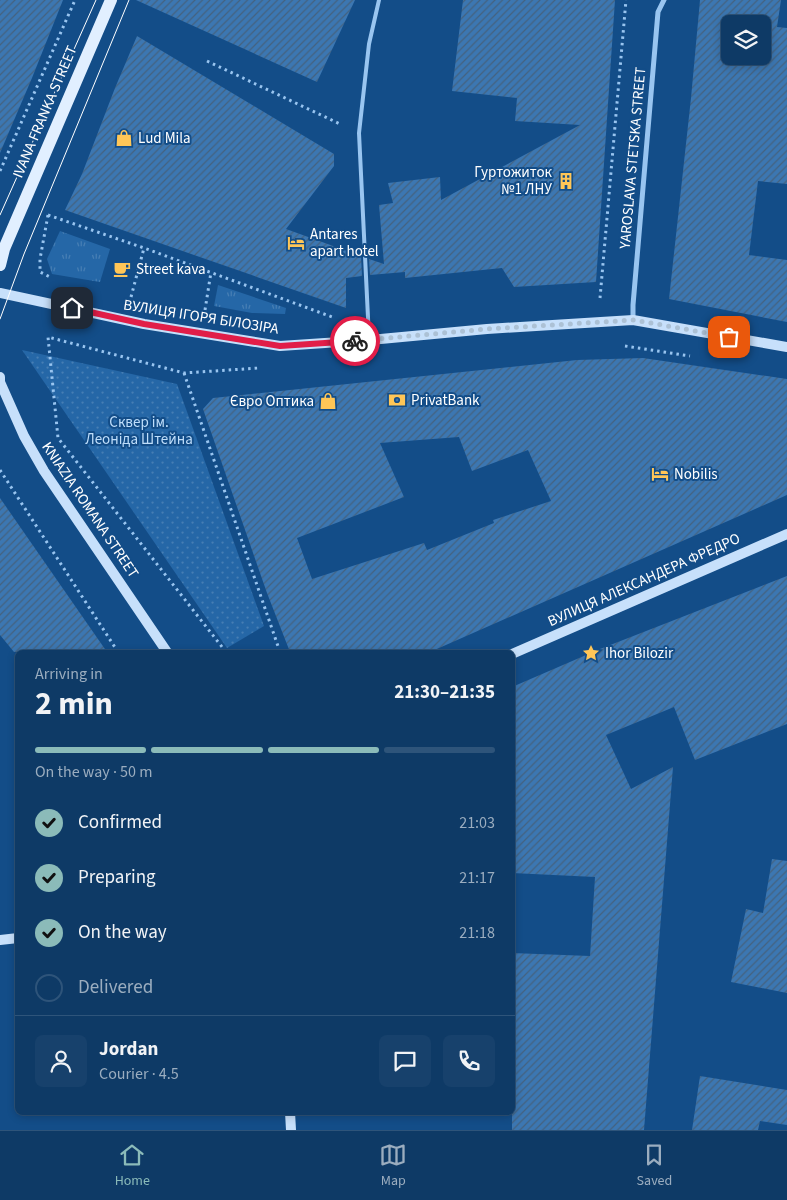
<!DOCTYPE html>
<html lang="en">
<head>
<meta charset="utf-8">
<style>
  body { margin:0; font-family:"Source Sans 3",sans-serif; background:#17416c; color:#f1f3f6; height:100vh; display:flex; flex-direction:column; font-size:19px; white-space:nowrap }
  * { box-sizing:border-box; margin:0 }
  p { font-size:16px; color:#9badbf }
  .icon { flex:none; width:28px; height:28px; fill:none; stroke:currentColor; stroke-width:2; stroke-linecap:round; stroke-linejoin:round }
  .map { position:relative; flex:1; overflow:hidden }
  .panel { position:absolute; left:15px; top:650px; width:500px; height:465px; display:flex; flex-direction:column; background:#0e3a66; border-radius:8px; box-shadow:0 2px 8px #0003,0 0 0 1px #2e547a }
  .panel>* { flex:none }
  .buttons { position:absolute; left:721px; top:15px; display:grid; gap:10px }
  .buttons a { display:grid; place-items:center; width:50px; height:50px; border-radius:8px; background:#0e3a66; box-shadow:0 2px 8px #0003,0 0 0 1px #2e547a; font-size:25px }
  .pin { position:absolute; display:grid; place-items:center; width:42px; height:42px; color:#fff; margin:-21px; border-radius:10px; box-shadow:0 2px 8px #0006 }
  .courier { position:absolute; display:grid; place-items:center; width:50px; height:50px; margin:-25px; border:4px solid #e11d48; border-radius:50%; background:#fff; color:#222; box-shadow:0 1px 6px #0007 }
  .summary em { font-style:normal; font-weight:700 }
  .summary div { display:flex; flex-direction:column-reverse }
  .summary { display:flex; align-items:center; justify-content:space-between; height:85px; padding:0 20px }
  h1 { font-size:32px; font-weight:700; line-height:38px }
  .bar { display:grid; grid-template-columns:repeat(4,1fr); gap:8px 5px; align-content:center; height:60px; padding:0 20px }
  .bar i { height:6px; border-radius:4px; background:#2e547a }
  .bar .current { background:#8bbbb9 }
  .bar p { grid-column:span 4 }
  .line { display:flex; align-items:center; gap:12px; padding:0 20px; border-top:1px solid #2e547a }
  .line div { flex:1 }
  .round { display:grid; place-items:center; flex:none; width:52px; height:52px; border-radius:8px; background:#17416c }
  ol { padding:0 20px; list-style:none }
  li { display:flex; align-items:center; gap:15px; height:55px }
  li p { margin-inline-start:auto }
  li .icon { padding:5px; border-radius:50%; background:#8bbbb9; color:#111; stroke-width:4 }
  li:last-child { color:#9badbf }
  li i { width:28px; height:28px; border:2px solid #2e547a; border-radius:50% }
  .tab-bar { display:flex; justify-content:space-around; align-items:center; height:70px; border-top:1px solid #2e547a; background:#0e3a66; font-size:14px; color:#9badbf }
  .tab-bar a { display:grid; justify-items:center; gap:2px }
  .tab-bar .current { color:#8bbbb9 }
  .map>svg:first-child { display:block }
  .grass { fill:url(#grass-tufts) }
  .park { fill:url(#park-dots) }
  .building { fill:url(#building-hatch); fill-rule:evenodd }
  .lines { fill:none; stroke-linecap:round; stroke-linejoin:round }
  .path { stroke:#99c5f0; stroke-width:3; stroke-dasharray:2.5 4; stroke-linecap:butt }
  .lane { stroke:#99c5f0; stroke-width:4 }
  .street { stroke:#99c5f0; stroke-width:5 }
  .secondary { stroke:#c7e0fb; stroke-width:10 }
  .primary { stroke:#e1efff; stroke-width:12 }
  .tram { stroke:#fff; stroke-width:1 }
  .done { stroke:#acc1d5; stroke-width:5; stroke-dasharray:0 9 }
  .route { stroke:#e11d48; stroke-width:6 }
  .labels { text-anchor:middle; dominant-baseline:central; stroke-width:4; stroke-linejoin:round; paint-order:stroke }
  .street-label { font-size:15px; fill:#fff; stroke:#134d88 }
  .poi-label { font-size:15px; fill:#fff; stroke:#134d88; text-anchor:start }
  .park-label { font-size:15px; fill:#bfdefb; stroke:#134d88 }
</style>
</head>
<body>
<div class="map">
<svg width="787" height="1130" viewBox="0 0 787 1130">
  <defs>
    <pattern id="grass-tufts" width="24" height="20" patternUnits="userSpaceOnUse" patternTransform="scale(1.25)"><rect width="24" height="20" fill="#2567a7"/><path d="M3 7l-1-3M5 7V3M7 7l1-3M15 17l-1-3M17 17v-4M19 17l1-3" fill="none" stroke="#467eb4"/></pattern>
    <pattern id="park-dots" width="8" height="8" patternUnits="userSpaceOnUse" patternTransform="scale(1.25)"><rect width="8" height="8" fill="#2567a7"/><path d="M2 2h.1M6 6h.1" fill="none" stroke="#467eb4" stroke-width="1.8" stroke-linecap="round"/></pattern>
    <pattern id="building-hatch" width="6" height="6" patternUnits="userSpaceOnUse" patternTransform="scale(1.25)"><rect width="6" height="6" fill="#3c77b2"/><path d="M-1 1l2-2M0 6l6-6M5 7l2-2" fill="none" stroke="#44627f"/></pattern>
  </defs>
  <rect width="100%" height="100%" fill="#134d88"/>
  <g class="grass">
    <polygon points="60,231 110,249 100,282 52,274 47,259"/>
    <polygon points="218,285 286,308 285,314 252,313 214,306"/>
  </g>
  <polygon class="park" points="22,350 177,384 264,626 227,648"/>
  <g class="building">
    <polygon points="0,0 63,0 32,78 0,153"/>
    <polygon points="136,0 355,0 317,82"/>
    <polygon points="463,0 615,0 596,282 514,287 502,268 405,278 405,272 370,275 369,259 384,264 379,205 393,203 388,183 440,177 441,200 580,125 515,121 517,98 452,91"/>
    <path d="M700,0h81l-4,27 10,1v156l-29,-3 -9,74 38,5v62l-118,-23 22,-201zM730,24h32v32h-32z"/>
    <polygon points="137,36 334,154 334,166 286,229 361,256 362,276 346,278 346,308 65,210 82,174 115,88"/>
    <path d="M643,358l144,21v116l-357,157h-140l-23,-59 -64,-184 10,-11 364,-38zM459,437l13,34 56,-21 23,51 -58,19 1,3 -67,27 -3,-7 -112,36 -15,-41 107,-41 -24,-54z"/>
    <polygon points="0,498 107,652 14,652 0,635"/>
    <polygon points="787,576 787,724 695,760 674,707 606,735 631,789 673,767 644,1130 512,1130 512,953 590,956 595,877 512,873 512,687 600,649"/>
    <polygon points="772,859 787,861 787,993 731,982 746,909 763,913"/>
    <polygon points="700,1076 787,1090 787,1125 760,1121 758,1130 692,1130"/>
  </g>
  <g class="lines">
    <g class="path">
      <polyline points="207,61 340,124"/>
      <polyline points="0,171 75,0"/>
      <polyline points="48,215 40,259 40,272 52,278"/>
      <polyline points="48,215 144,248 335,318"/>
      <polyline points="131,297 144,248"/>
      <polyline points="600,298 626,0"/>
      <polyline points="205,310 211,272"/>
      <polyline points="625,346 690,356"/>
      <polyline points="184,373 280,652"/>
      <polyline points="0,470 118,652"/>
      <polyline points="226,652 58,438 48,337 184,373 259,368"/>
    </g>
    <polyline class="lane" points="369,338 359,133 369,44 379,0"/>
    <polyline class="street" points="633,320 633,305 658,12 664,0"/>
    <g class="secondary">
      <polyline points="0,293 144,324 280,346 370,340 487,329 633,320 787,347"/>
      <polyline points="0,377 0,382 24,436 44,471 167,652"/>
      <polyline points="512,654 787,534"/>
      <polyline points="0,940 18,938"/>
      <polyline points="290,1112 291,1130"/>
    </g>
    <polyline class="primary" points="0,265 4,249 111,0"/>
    <g class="tram">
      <polyline points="0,215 96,0"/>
      <polyline points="0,319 24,254 129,0"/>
    </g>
  </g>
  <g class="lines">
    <polyline class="done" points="355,341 487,329 634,320 729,337"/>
    <polyline class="route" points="72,308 144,324 280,346 355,341"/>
  </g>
  <defs>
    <g id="shop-bare" transform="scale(1.35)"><path d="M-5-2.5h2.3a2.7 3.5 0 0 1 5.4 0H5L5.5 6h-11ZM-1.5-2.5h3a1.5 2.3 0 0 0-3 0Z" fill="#ffc657" stroke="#134d88" stroke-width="2.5" paint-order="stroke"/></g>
    <g id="building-bare" transform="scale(1.35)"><path d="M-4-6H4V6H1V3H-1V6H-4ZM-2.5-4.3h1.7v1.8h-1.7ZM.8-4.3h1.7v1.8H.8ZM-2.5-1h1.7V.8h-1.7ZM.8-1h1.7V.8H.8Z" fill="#ffc657" stroke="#134d88" stroke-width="2.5" paint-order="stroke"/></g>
    <g id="hotel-bare" transform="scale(1.35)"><path d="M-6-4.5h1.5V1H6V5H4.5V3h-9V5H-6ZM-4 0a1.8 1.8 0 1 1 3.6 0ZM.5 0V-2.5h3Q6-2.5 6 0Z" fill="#ffc657" stroke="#134d88" stroke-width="2.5" paint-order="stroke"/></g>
    <g id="cafe-bare" transform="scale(1.35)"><path d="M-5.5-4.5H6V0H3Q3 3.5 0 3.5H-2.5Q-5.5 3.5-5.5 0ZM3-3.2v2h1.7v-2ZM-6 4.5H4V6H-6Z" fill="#ffc657" stroke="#134d88" stroke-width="2.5" paint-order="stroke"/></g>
    <g id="bank-bare" transform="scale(1.35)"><path d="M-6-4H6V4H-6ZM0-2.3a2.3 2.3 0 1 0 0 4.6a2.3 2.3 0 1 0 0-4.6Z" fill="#ffc657" stroke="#134d88" stroke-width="2.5" paint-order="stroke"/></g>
    <g id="sight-bare" transform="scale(1.35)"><path d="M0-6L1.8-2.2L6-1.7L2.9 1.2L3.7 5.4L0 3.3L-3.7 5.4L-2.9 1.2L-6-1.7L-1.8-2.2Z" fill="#ffc657" stroke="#134d88" stroke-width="2.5" paint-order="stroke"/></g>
  </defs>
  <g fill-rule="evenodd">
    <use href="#shop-bare" x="124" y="138"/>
    <use href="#building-bare" x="566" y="181"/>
    <use href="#hotel-bare" x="296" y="243"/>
    <use href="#cafe-bare" x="122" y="269"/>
    <use href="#bank-bare" x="397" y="400"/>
    <use href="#shop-bare" x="328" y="401"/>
    <use href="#hotel-bare" x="660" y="474"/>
    <use href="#sight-bare" x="591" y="653"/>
  </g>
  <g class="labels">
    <g class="street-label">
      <text transform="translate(45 112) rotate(-67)">IVANA FRANKA STREET</text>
      <text transform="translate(633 158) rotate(-85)">YAROSLAVA STETSKA STREET</text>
      <text transform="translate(201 317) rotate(9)">ВУЛИЦЯ ІГОРЯ БІЛОЗІРА</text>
      <text transform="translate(90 510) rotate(56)">KNIAZIA ROMANA STREET</text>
      <text transform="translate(644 580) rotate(-24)">ВУЛИЦЯ АЛЕКСАНДЕРА ФРЕДРО</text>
    </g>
    <g class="poi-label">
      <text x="138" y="138">Lud Mila</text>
      <text x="552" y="172" text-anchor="end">Гуртожиток<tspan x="552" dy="17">№1 ЛНУ</tspan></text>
      <text x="310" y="234">Antares<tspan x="310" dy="17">apart hotel</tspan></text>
      <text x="136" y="269">Street kava</text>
      <text x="411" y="400">PrivatBank</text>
      <text x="314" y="401" text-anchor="end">Євро Оптика</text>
      <text x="674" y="474">Nobilis</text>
      <text x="605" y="653">Ihor Bilozir</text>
    </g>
    <g class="park-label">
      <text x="139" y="422">Сквер ім.<tspan x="139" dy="17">Леоніда Штейна</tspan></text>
    </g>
  </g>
</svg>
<div class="buttons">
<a><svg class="icon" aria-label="layers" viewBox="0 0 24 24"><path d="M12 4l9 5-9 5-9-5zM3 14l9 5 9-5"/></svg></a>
</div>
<div class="pin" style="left:729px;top:337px;background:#ea580c"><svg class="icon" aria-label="bag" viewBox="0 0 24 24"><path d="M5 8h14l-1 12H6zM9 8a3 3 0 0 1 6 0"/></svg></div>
<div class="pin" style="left:72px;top:308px;background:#1f2937"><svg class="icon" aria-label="home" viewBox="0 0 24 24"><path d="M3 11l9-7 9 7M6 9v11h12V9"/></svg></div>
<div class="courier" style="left:355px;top:341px"><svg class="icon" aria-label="bike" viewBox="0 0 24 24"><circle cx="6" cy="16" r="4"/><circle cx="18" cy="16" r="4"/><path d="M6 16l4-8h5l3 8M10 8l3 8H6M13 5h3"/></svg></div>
<section class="panel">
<div class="summary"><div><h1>2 min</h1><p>Arriving in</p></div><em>21:30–21:35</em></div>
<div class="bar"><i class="current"></i><i class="current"></i><i class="current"></i><i></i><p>On the way · 50 m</p></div>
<ol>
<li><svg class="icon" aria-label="check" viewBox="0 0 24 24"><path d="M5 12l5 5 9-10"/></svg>Confirmed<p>21:03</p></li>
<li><svg class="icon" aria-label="check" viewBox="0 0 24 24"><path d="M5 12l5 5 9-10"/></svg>Preparing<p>21:17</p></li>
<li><svg class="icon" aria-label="check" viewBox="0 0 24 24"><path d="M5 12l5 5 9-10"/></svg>On the way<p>21:18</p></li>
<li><i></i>Delivered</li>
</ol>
<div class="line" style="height:90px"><a class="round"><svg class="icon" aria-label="person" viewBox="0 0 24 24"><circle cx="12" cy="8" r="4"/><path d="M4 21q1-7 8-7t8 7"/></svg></a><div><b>Jordan</b><p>Courier · 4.5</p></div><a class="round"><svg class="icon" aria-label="chat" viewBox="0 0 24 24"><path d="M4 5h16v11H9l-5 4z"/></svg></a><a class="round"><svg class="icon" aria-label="phone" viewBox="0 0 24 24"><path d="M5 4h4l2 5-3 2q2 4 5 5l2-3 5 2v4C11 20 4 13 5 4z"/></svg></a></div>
</section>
</div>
<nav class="tab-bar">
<a class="current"><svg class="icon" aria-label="home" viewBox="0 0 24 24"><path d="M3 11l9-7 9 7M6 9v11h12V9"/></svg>Home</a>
<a><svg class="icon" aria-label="map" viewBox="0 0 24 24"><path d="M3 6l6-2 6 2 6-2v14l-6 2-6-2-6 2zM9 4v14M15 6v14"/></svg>Map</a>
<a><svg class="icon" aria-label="saved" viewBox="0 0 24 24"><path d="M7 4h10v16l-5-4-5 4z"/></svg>Saved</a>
</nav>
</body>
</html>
